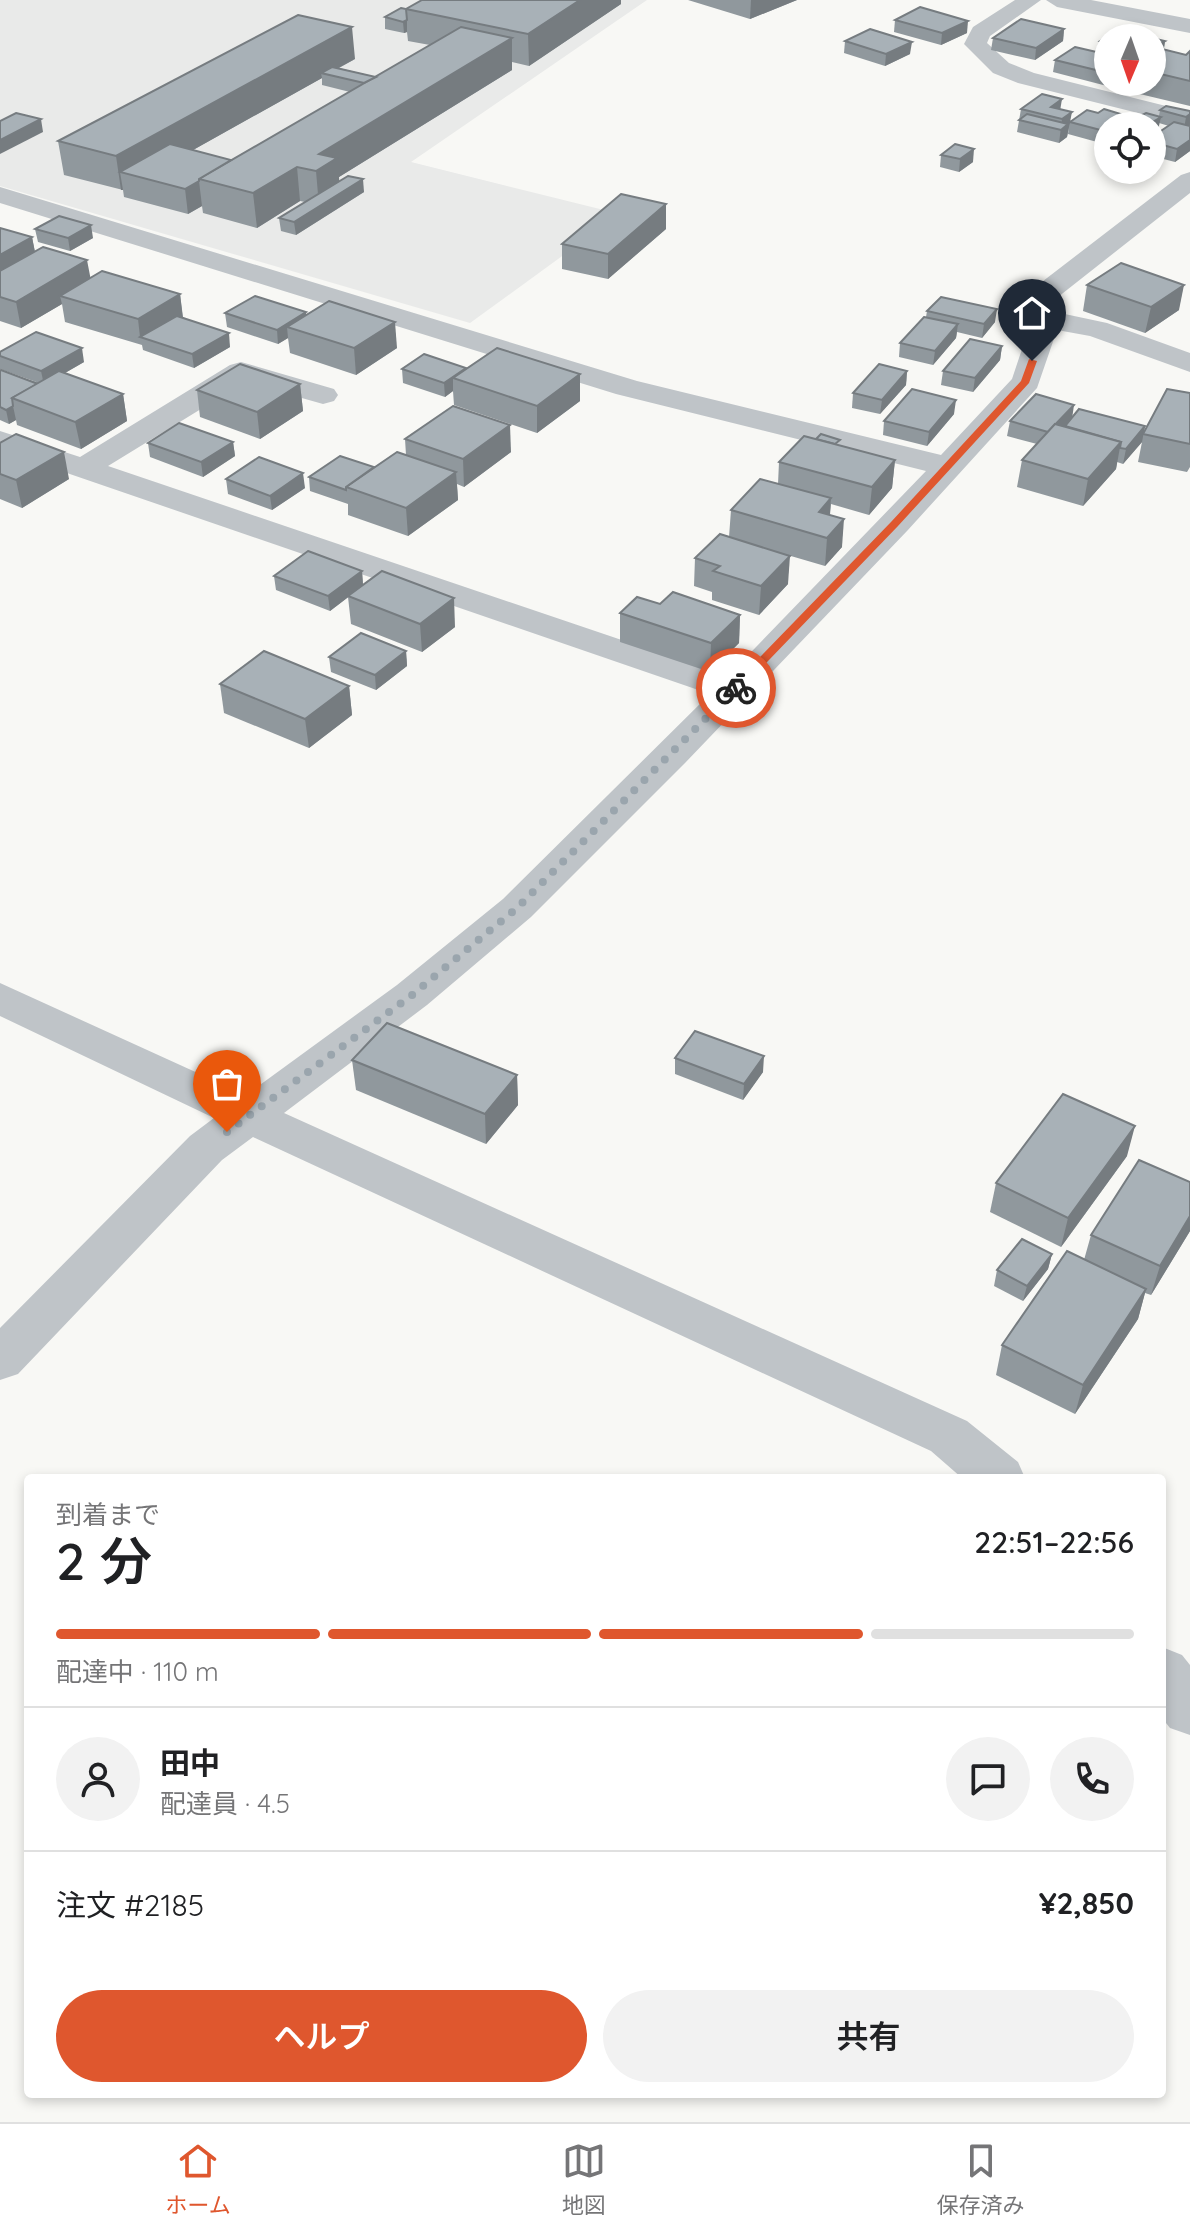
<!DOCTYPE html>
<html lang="ja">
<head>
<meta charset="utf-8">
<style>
  body { margin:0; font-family:Quicksand,"Noto Sans JP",sans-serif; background:#f2f2f2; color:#202124; height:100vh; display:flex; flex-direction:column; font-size:30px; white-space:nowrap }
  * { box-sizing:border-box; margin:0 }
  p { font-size:26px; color:#757577 }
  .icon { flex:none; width:44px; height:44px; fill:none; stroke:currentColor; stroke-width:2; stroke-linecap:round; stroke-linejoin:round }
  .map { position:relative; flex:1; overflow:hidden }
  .drawer { position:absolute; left:24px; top:1474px; width:1142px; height:624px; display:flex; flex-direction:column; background:#fff; border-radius:8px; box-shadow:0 4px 12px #0003 }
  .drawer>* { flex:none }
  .needle { width:52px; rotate:182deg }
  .fabs { position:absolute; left:1094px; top:24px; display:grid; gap:16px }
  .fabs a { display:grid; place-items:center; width:72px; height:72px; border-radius:50%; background:#fff; box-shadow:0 4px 12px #0003; font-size:40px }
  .pin { position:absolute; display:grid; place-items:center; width:68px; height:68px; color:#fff; margin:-82px -34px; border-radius:50% 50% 50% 0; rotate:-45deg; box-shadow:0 0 8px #0007 }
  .pin .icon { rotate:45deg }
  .courier { position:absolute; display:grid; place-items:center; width:80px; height:80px; margin:-40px; border:6px solid #df572e; border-radius:50%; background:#fff; color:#222; box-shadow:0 2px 10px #0007 }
  .overview em { font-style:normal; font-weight:600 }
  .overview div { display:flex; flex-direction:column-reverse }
  .overview { display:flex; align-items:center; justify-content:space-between; height:136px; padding:0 32px }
  h1 { font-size:52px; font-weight:600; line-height:60px }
  .bar { display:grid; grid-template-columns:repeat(4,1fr); gap:12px 8px; align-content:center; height:96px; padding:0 32px }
  .bar i { height:10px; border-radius:6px; background:#e0e0e0 }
  .bar .current { background:#df572e }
  .bar p { grid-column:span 4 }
  .line { display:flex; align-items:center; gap:20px; padding:0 32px; border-top:2px solid #e0e0e0 }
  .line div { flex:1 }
  .round { display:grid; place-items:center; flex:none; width:84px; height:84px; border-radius:42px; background:#f2f2f2 }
  .cta { display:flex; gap:16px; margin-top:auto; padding:16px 32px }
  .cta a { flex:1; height:92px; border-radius:48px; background:#df572e; color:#fff; font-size:32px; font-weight:600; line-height:92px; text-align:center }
  .cta a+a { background:#f2f2f2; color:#202124 }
  .menu { display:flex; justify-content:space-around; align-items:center; height:112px; border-top:2px solid #e0e0e0; background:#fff; font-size:22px; color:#757577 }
  .menu a { display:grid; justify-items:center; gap:4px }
  .menu .current { color:#df572e }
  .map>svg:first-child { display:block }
  .built { fill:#e9eae9 }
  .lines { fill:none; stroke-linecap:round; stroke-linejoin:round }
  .minor { fill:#bfc4c8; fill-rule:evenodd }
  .wall { fill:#90989d; fill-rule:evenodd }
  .shaded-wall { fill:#767c80 }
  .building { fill:#a8b1b7; stroke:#767c80; stroke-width:2 }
  .route { fill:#df572e }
  .done { stroke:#9aa5ad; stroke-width:8; stroke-dasharray:0 14.4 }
</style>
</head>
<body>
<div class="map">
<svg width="1190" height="2122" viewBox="0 0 1190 2122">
  <rect width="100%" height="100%" fill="#f8f8f5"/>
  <polygon class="built" points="0,0 647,0 411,162 620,214 470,323 0,186"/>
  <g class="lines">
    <g class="minor">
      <polygon points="1015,0 1041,0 990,36 987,43 1009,63 1034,73 1190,112 1190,126 1018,83 993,73 964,44 973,27"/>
      <polygon points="1046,0 1091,0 1190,19 1190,33 1057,7"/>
      <polygon points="1190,172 1190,193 1058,297 1060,313 1107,323 1190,353 1190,372 1090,336 1057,330 1037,388 907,531 685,763 531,917 427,1005 284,1113 967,1421 1018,1462 1025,1478 962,1478 931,1451 253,1137 222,1160 18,1374 0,1380 0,1328 190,1136 214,1118 0,1016 0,983 246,1095 397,985 503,899 710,694 0,450 0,431 80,457 230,365 241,362 334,389 338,395 334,401 323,404 245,382 108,466 728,676 926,471 616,394 0,203 0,187 637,381 941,455 1012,379 1032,319 1030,294 1034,288 1181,175"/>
      <polygon points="1162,1647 1182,1655 1190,1665 1190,1735 1170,1728 1162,1718"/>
    </g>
  </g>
  <g class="wall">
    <path d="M422,0h199v4l-92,62 -17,-4v8l-173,107v4l25,11 -68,43 -15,-4 -2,-13 26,-16 -5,-1 -43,27 -54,-15 -1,-7 -14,8 -64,-17 -1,-7 -59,-15 -6,-34 297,-82 -16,9 37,9 54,-32 -22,-4 -1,-9 -3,1 -19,-4v-12l21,-8zM322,78v7l28,7 -119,68 -38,-10z"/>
    <polygon points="688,0 797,0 750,19"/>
    <polygon points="895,20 967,33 941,45 894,32"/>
    <polygon points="1064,29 1063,41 1035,60 991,50 993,38"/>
    <polygon points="1118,30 1165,41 1164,49 1186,55 1190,51 1190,106 1123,90 1124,82 1152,82 1152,38 1108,38 1108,82 1113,82 1107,86 1053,72 1055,60 1075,47 1098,53 1100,41"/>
    <polygon points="845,41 910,54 885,66 844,53"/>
    <path d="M1021,109l40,1 10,11 53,-2 12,3v-4l23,-2 1,-6 30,1v40l-15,11 -23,-6v-30h-44v19l-40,-11 1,-8 -2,11 -8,6 -42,-11zM1159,123l10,3 -15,9 1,-3 3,-2z"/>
    <polygon points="941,155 973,162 959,172 940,167"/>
    <polygon points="0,228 32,237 35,252 90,278 180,294 183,317 230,347 194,368 143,350 142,345 65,322 62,304 21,328 0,321"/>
    <polygon points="35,229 93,238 70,251 38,242"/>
    <polygon points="666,229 608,279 562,269 562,244"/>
    <polygon points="1087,285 1179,310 1145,333 1083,311"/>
    <polygon points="927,311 995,322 982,338 957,332 956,338 933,365 899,357 900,343 926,317"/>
    <polygon points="225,313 306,315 397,348 356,375 290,353 288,338 278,344 227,327"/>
    <polygon points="1002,346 1000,360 973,392 941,385 943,371"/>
    <polygon points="0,352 84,362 65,373 123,394 127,421 81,449 17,425 16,420 9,424 0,420 0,371 39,383 0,369"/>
    <polygon points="402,369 467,369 580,401 537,433 454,405 453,391 445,397 403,383"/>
    <polygon points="907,371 906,385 880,414 852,408 853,393"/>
    <polygon points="300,384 303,411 260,439 200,417 197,390"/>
    <polygon points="1190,393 1190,467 1187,472 1138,462 1142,442 1123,464 1117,462 1116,469 1083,506 1017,487 1022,460 1037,444 1007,436 1010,421 1072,417 1145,426 1144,433"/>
    <polygon points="954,414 927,446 883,435 884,421"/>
    <polygon points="405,439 511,452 464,487 457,484 458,500 408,536 348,515 348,504 310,491 309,477 374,467 406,455"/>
    <polygon points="233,442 235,456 203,477 150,457 148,443"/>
    <polygon points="0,443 69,479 22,508 0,499"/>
    <polygon points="839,445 895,460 892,488 869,515 831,504 830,515 842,547 825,566 767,549 788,584 759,615 712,600 712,592 694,586 695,558 729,537 731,510 778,484 779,462"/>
    <polygon points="226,479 305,488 272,510 228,494"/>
    <polygon points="362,571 363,585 455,627 422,652 351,624 348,597 330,611 276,590 274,576"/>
    <polygon points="660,604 740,615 739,643 710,672 620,642 620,613"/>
    <polygon points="406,651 407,666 376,690 331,672 329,657"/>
    <polygon points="220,684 349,686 352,715 309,748 224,713"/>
    <polygon points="675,1058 763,1072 743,1100 675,1074"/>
    <polygon points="352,1060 517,1075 518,1105 486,1144 356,1090"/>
    <polygon points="1127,1156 1061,1247 990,1212 996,1183"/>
    <polygon points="1190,1182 1190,1231 1151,1295 1145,1293 1138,1319 1075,1414 996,1375 1002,1345 1084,1260 1091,1235"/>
    <polygon points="1052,1254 1048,1269 1023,1301 994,1286 997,1270"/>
  </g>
  <g class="shaded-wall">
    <polygon points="580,0 621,0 621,4 529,66 528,34"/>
    <polygon points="751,0 797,0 750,19"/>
    <polygon points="407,20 407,32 404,33 403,22"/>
    <polygon points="968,21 967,33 941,45 942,33"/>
    <polygon points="352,27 355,59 327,74 321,73 322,78 143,178 120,172 123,190 121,190 116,156"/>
    <polygon points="1064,29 1063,41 1035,60 1036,48"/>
    <polygon points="512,38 512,70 339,177 340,192 319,206 316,171 319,154"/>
    <polygon points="1165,41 1163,53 1152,50"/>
    <polygon points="912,42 910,54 885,66 886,54"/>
    <polygon points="1062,99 1060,111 1051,107"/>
    <polygon points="1072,112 1067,137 1059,143 1062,119"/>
    <polygon points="1190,114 1190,125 1184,129 1186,117"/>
    <polygon points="1161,117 1158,130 1155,132 1152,141 1151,123"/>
    <polygon points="41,119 43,132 0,154 0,140"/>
    <polygon points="1190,140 1190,151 1175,162 1177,149"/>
    <polygon points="974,149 973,162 959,172 960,159"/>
    <polygon points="297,167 300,201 257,228 253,193"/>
    <polygon points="363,179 364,192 296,235 294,222"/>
    <polygon points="199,181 202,206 188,214 185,189"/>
    <polygon points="666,204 666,229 608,279 608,254"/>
    <polygon points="91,225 93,238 70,251 68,238"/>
    <polygon points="32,237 37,263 0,284 0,255"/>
    <polygon points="87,260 92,286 60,296 62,304 21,328 16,302"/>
    <polygon points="1184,285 1179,310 1145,333 1151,307"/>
    <polygon points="180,294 183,320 140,337 138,319"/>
    <polygon points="997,309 995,322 982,338 984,324"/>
    <polygon points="306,312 307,326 287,327 288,338 278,344 277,330"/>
    <polygon points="395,322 397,348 356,375 354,348"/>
    <polygon points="958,324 956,338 933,365 935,351"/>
    <polygon points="229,333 230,347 194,368 192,354"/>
    <polygon points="1002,346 1000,360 973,392 975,378"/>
    <polygon points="82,348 84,362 44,385 41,371"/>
    <polygon points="466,368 453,378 453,391 445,397 444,383"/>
    <polygon points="907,371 906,385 880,414 882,400"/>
    <polygon points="580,374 580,401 537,433 537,406"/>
    <polygon points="300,384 303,411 260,439 257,412"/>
    <polygon points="123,394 127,421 81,449 75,422"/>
    <polygon points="956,400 954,414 927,446 929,432"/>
    <polygon points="1074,405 1072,419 1046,446 1048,432"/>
    <polygon points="13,406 16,420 9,424 6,410"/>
    <polygon points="510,425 511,452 464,487 463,459"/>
    <polygon points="1145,426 1142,442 1123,464 1126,449"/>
    <polygon points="233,442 235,456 203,477 201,462"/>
    <polygon points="1121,442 1116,469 1083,506 1088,479"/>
    <polygon points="64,452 69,479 22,508 16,480"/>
    <polygon points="895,460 892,488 869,515 872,487"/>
    <polygon points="456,472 458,500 408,536 406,508"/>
    <polygon points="303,473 305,488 272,510 270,496"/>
    <polygon points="831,498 829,526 819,512"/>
    <polygon points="844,519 842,547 825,566 827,538"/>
    <polygon points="790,556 788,584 759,615 761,586"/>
    <polygon points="362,571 363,586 330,611 328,596"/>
    <polygon points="454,598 455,627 422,652 420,624"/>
    <polygon points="740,615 739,643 710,672 711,643"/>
    <polygon points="406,651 407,666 376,690 375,675"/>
    <polygon points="349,686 352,715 309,748 305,719"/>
    <polygon points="764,1056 763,1072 743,1100 744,1084"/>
    <polygon points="517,1075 518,1105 486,1144 485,1114"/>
    <polygon points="1135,1126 1127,1156 1061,1247 1068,1218"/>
    <polygon points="1190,1216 1190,1231 1151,1295 1160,1266"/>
    <polygon points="1052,1254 1048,1269 1023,1301 1027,1286"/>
    <polygon points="1146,1289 1138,1319 1075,1414 1083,1385"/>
  </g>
  <g class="building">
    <polygon points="422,0 580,0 528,34 406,9"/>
    <polygon points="920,7 968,21 942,33 895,20"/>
    <polygon points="401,8 406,9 407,20 403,22 385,17"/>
    <polygon points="298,15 352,27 116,156 58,141"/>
    <polygon points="1021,19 1064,29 1036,48 993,38"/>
    <polygon points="461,27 512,38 319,154 337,158 316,171 297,167 253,193 199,179"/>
    <polygon points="870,29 912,42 886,54 845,41"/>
    <polygon points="1118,30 1165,41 1152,48 1152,38 1108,38 1108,43 1100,41"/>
    <polygon points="1075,47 1105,54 1108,53 1108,73 1055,60"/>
    <polygon points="1154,47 1186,55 1190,51 1190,81 1152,72 1152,48"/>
    <polygon points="332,67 376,77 364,83 321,73"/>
    <polygon points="1042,94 1062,99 1051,107 1072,112 1062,119 1021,109"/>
    <polygon points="1166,106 1190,111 1190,114 1186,117 1160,110"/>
    <polygon points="1104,109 1124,115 1119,118 1149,126 1108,126 1108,132 1070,122 1087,110 1098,113"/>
    <polygon points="16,113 41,119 0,140 0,121"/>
    <polygon points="1146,113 1161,117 1151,123 1136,118"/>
    <polygon points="1027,114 1068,124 1061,130 1019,120"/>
    <polygon points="1174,122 1190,126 1190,140 1177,149 1152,142 1152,137"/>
    <polygon points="170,144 231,160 199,179 199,181 185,189 120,172"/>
    <polygon points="955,144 974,149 960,159 941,155"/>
    <polygon points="348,176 363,179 294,222 279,218"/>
    <polygon points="621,194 666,204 608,254 562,244"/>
    <polygon points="59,216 91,225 68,238 35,229"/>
    <polygon points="0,228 32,237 0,255"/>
    <polygon points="43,247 87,260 16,302 0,297 0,271"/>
    <polygon points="1121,263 1184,285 1151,307 1087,285"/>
    <polygon points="102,271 180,294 138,319 60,296"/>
    <polygon points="255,296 306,312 277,330 225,313"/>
    <polygon points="941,297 997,309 984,324 927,311"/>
    <polygon points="329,301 395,322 354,348 287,327"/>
    <polygon points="177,316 229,333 192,354 140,337"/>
    <polygon points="924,317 958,324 935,351 900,343"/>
    <polygon points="36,332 82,348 41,371 0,356 0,352"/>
    <polygon points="970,339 1002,346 975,378 943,371"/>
    <polygon points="497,348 580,374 537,406 453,378"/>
    <polygon points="424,354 466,368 444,383 402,369"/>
    <polygon points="240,364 300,384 257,412 197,390"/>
    <polygon points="879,364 907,371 882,400 853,393"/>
    <polygon points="1,370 38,384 12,398 13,406 6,410 0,407 0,371"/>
    <polygon points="59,371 123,394 75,422 12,398"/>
    <polygon points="912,389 956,400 929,432 884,421"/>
    <polygon points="1167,389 1190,393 1190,444 1143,434"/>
    <polygon points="1036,394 1074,405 1048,432 1010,421"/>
    <polygon points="453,406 510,425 463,459 405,439"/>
    <polygon points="1079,409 1145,426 1126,449 1120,448 1121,442 1065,426"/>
    <polygon points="179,423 233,442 201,462 148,443"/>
    <polygon points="1055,424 1121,442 1088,479 1022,460"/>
    <polygon points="16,434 64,452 16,480 0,474 0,443"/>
    <polygon points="821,434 840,440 835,444 816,439"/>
    <polygon points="804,436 895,460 872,487 779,462"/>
    <polygon points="397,452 456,472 406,508 346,487"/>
    <polygon points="340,456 374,467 346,487 346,490 309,477"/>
    <polygon points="259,457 303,473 270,496 226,479"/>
    <polygon points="760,479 831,498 819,512 844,519 827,538 731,510"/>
    <polygon points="720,534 790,556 761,586 713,571 720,566 695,558"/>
    <polygon points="308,551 362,571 328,596 274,576"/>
    <polygon points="382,571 454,598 420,624 348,596"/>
    <polygon points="673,592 740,615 711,643 620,613 637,597 660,604"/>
    <polygon points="361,633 406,651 375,675 329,657"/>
    <polygon points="264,651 349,686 305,719 220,684"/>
    <polygon points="387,1023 517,1075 485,1114 352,1060"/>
    <polygon points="695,1031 764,1056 744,1084 675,1058"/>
    <polygon points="1063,1094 1135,1126 1068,1218 996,1183"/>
    <polygon points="1139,1160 1190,1182 1190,1216 1160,1266 1091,1235"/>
    <polygon points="1022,1239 1052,1254 1027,1286 997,1270"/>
    <polygon points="1067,1251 1146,1289 1083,1385 1002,1345"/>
  </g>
  <polygon class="route" points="1029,359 1037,361 1029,383 898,526 740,690 733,690 733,685 891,522 1021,381"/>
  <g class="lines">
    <polyline class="done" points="227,1132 412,995 517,908 736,688"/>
  </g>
</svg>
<div class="fabs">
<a><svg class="needle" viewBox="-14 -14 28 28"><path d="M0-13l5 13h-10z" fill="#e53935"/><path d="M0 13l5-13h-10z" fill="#757577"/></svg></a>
<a><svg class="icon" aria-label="locate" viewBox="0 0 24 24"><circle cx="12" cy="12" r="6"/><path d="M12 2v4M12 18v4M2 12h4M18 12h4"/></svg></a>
</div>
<div class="pin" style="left:227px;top:1132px;background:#ea580c"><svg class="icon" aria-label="bag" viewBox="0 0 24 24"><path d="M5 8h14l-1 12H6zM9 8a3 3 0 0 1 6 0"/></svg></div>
<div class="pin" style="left:1032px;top:361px;background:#1f2937"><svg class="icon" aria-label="home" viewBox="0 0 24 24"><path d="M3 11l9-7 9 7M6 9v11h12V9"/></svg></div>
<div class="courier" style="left:736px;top:688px"><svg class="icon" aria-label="bike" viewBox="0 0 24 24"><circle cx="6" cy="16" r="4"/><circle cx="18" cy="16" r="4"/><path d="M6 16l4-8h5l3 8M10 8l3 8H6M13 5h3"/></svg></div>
<section class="drawer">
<div class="overview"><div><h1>2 分</h1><p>到着まで</p></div><em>22:51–22:56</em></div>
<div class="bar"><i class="current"></i><i class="current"></i><i class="current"></i><i></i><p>配達中 · 110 m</p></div>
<div class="line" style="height:144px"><a class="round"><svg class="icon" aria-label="person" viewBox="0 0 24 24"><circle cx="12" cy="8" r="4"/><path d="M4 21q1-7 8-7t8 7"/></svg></a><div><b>田中</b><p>配達員 · 4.5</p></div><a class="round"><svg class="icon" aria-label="chat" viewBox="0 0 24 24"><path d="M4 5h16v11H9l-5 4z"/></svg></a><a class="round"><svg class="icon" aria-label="phone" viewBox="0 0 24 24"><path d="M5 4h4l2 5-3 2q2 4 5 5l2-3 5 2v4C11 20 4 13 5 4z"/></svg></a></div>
<div class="line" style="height:104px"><div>注文 #2185</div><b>¥2,850</b></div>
<div class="cta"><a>ヘルプ</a><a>共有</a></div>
</section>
</div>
<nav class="menu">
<a class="current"><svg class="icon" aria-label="home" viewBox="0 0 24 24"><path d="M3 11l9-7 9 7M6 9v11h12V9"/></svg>ホーム</a>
<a><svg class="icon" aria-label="map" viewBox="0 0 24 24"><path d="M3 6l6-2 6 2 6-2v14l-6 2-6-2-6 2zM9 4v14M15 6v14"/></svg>地図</a>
<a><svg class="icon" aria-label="saved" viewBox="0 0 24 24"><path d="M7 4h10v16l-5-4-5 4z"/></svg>保存済み</a>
</nav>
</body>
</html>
